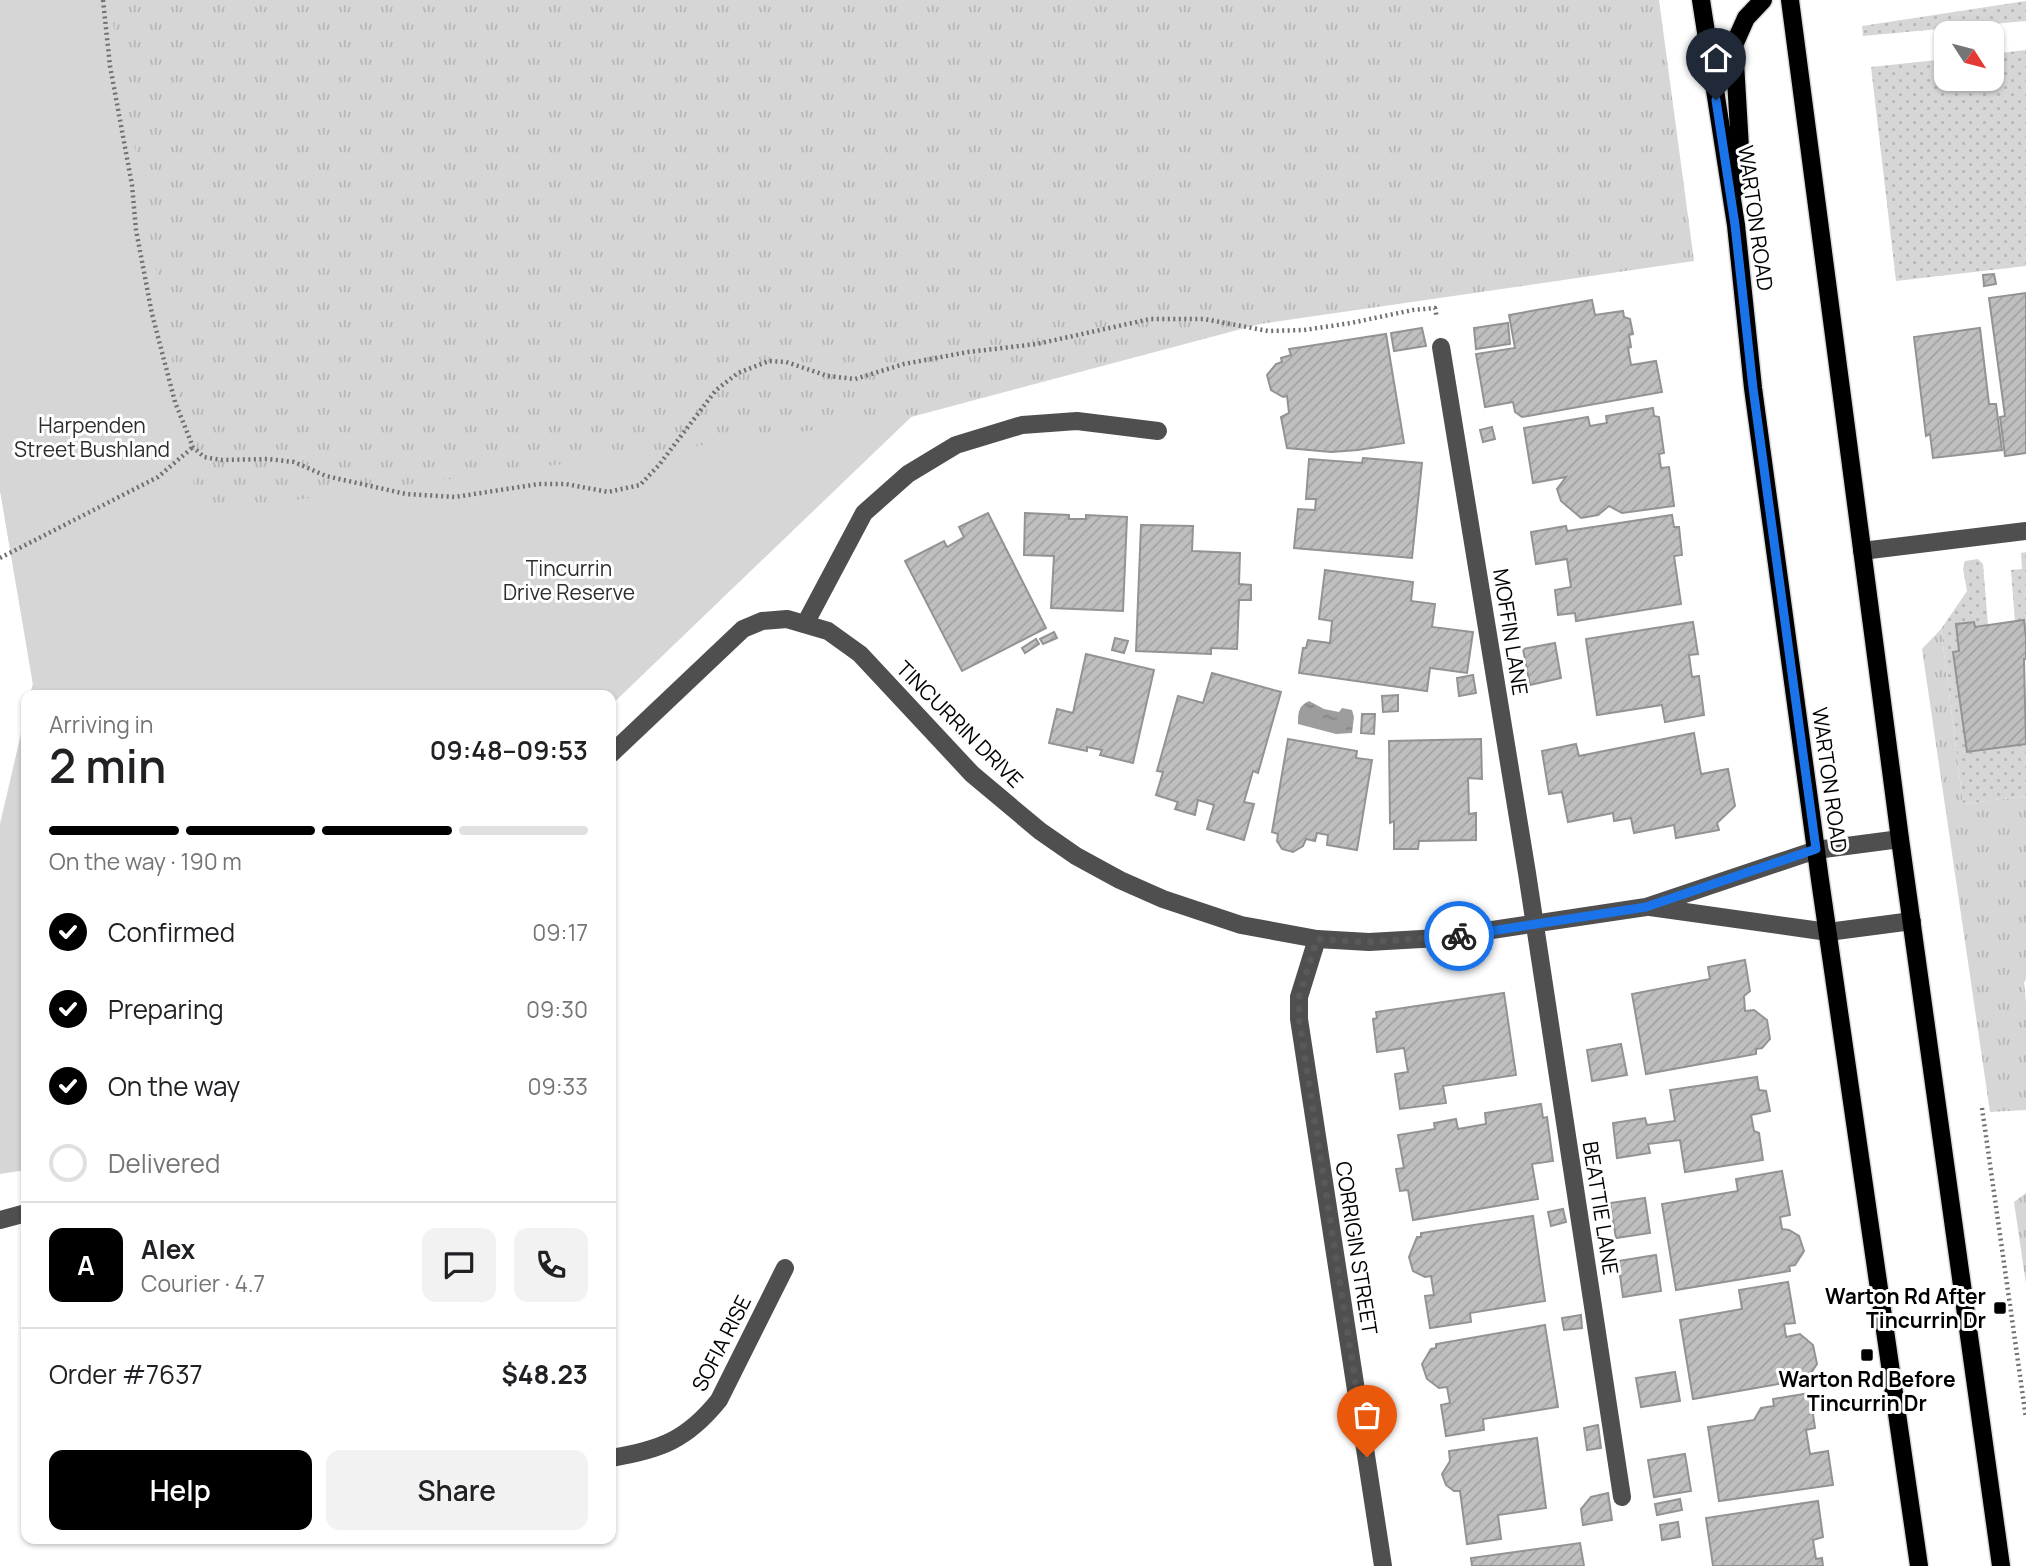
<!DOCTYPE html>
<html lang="en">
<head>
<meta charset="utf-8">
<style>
  body { margin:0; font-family:Manrope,sans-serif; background:#f2f2f2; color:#202124; height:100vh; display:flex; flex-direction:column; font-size:26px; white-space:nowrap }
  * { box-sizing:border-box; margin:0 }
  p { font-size:23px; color:#757577 }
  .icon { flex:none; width:38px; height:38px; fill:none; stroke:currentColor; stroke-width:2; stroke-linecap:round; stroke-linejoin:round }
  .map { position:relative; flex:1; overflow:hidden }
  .panel { position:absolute; left:21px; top:690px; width:595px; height:854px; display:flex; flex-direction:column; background:#fff; border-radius:14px; box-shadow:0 2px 5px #0004 }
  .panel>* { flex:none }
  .needle { width:46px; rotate:126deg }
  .buttons { position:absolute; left:1934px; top:21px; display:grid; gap:14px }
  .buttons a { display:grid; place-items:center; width:70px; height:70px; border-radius:14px; background:#fff; box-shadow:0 2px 5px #0004; font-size:35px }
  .pin { position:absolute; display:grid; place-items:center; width:60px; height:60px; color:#fff; margin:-72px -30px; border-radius:50% 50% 50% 0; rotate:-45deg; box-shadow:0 0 7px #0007 }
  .pin .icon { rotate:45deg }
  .courier { position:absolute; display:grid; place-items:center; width:70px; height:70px; margin:-35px; border:5px solid #1a73e8; border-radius:50%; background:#fff; color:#222; box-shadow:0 2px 9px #0007 }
  .head em { font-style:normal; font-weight:600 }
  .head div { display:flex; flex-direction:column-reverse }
  .head { display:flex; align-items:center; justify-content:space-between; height:119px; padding:0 28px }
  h1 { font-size:46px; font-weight:600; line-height:52px }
  .bar { display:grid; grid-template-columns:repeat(4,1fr); gap:10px 7px; align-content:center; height:84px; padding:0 28px }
  .bar i { height:9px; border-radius:5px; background:#e0e0e0 }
  .bar .active { background:#000 }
  .bar p { grid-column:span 4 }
  .line { display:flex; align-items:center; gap:18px; padding:0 28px; border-top:2px solid #e0e0e0 }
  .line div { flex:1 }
  .round { display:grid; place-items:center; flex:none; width:74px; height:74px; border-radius:14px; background:#f2f2f2 }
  ol { padding:0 28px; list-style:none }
  li { display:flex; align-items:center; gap:21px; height:77px }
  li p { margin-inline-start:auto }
  li .icon { padding:7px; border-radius:50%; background:#000; color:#fff; stroke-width:4 }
  li:last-child { color:#757577 }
  li i { width:38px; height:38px; border:4px solid #e0e0e0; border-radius:50% }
  .primary-button { display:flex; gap:14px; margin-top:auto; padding:14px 28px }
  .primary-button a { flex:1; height:80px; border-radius:14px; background:#000; color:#fff; font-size:28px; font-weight:600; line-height:80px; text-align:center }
  .primary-button a+a { background:#f2f2f2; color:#202124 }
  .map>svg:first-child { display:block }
  .grass { fill:url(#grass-tufts) }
  .park { fill:#d6d6d6 }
  .garden { fill:url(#garden-dots) }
  .water { fill:url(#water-ripples) }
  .building { fill:url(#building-hatch); stroke:#939393; stroke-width:2 }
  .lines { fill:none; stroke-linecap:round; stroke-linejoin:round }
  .major-casing { stroke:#dbdbdb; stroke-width:21 }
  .path { stroke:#717171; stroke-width:4.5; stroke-dasharray:2 3.5; stroke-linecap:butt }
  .minor { stroke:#4f4f4f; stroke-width:18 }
  .major { stroke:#000; stroke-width:18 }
  .done { stroke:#595959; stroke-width:7; stroke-dasharray:0 12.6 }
  .route { stroke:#1a73e8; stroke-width:9 }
  .poi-dot { fill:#000; stroke:#fff; stroke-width:2.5 }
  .labels { text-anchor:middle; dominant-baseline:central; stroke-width:6; stroke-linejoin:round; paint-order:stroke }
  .street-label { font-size:21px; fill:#000; stroke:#fff }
  .park-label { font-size:21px; fill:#2d2d2d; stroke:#fff }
  .poi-label { font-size:21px; font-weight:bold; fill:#000; stroke:#fff; text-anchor:end }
</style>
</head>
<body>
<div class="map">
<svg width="2026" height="1566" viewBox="0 0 2026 1566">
  <defs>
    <pattern id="grass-tufts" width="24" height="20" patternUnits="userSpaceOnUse" patternTransform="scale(1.75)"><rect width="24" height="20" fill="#d6d6d6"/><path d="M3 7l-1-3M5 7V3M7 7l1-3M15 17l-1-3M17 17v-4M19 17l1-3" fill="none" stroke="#b6b6b6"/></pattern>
    <pattern id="garden-dots" width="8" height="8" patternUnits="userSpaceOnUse" patternTransform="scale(1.75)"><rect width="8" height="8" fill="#d6d6d6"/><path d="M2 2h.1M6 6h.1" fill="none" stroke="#b6b6b6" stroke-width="1.8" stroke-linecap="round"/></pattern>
    <pattern id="water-ripples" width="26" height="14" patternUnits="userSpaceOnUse" patternTransform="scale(1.75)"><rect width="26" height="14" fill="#9d9d9d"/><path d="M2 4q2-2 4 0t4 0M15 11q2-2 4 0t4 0" fill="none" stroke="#858585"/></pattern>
    <pattern id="building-hatch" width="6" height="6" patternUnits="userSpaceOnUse" patternTransform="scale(1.75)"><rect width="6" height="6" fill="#bfbfbf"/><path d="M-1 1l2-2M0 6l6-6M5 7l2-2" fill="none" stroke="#a2a2a2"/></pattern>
  </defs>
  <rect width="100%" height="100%" fill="#fff"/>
  <g class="grass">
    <polygon points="0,0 1659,0 1694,261 1260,324 911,417 611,705 611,695 30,695 33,684 0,490"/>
    <polygon points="1941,629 1963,804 2026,796 2026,979 2024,983 2026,1001 2026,1110 1990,1112 1922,649"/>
    <polygon points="2026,1193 2026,1284 2014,1202"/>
  </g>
  <g class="park">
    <polygon points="0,0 109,0 199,513 911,417 611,705 611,695 30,695 33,684 0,490"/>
    <polygon points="26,712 26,1170 0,1174 0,824"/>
  </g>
  <g class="garden">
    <polygon points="2026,1 2026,21 1863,36 1862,26"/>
    <polygon points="2026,50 2026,266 1896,281 1871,67 1946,59 1946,79 1992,79 1992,54"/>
    <polygon points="2026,552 2026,638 2024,620 2015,622 2011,570 2022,569 2021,553"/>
    <polygon points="1978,559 1983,564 1988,625 1975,627 1974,622 1956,624 1959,651 1954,652 1967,752 2026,744 2026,796 1963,804 1941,629 1967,591 1963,569 1965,561"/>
  </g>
  <path class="water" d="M1309,701l15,8 15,3 3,-4 10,2 2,7 -2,16 -16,1 -38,-10c0,-11 0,-18 11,-23z"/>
  <g class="building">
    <polygon points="1994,274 1996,284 1984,286 1983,275"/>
    <polygon points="2026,293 2026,453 2005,456 2000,417 2005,416 1989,298"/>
    <polygon points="1592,300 1595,315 1623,311 1624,317 1630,319 1633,334 1629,335 1631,347 1628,348 1631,365 1656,361 1662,392 1522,417 1515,412 1513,402 1485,407 1476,354 1515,348 1509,315"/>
    <polygon points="1508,323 1510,344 1476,349 1474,328"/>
    <polygon points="1422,328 1426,346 1394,351 1391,333"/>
    <polygon points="1980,328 1989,404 1996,404 2002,450 1933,458 1930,434 1926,436 1914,337"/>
    <polygon points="1386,334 1404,443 1358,450 1331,452 1287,448 1281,417 1289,413 1287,396 1283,397 1271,390 1267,375 1276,364 1282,362 1281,358 1291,355 1289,349"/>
    <polygon points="1653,408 1654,416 1659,417 1664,453 1659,454 1661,468 1669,467 1674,506 1622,513 1609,506 1598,515 1581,518 1561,501 1557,489 1566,477 1533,483 1524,428 1588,417 1590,426 1607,423 1606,416"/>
    <polygon points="1492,427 1495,439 1483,442 1480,430"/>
    <polygon points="1363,458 1422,463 1412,558 1294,548 1298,509 1315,510 1316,499 1306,499 1309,459 1362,463"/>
    <polygon points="988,513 1046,628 962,671 905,561 944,541 947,547 964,537 959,527"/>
    <polygon points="1025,513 1069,515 1069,519 1086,519 1086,515 1127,517 1123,611 1051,608 1054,556 1024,555"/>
    <polygon points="1672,515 1674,527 1679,527 1682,555 1674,556 1681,604 1576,621 1575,613 1558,615 1555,590 1571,587 1567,559 1536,564 1531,532 1566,526 1567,531"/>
    <polygon points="1141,525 1193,526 1192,551 1240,553 1239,584 1251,585 1251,600 1239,600 1237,649 1211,648 1211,654 1136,651"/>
    <polygon points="1325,570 1413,582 1411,601 1435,604 1432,627 1473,632 1467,673 1430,668 1427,691 1299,673 1303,648 1306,648 1308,640 1330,643 1332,621 1319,619"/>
    <polygon points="2024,620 2026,638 2026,659 2024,659 2026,744 1967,752 1953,652 1959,651 1956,624 1974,622 1975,627"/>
    <polygon points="1693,622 1698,654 1689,655 1692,677 1699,676 1704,715 1665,722 1662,705 1597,715 1586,639"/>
    <polygon points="1054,632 1057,638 1043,644 1040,639"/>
    <polygon points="1115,638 1128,641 1124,653 1112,650"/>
    <polygon points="1036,639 1039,644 1025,653 1022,648"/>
    <polygon points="1555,643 1561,678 1530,685 1523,649"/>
    <polygon points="1086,654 1154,670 1133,763 1100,755 1102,750 1087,747 1087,751 1049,743 1057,709 1073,713"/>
    <polygon points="1212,673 1281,692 1258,773 1253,771 1244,802 1254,804 1244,840 1207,829 1214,805 1198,800 1195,815 1175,809 1178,802 1156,795 1163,772 1157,771 1178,696 1203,703"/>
    <polygon points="1473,675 1476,693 1459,696 1457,678"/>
    <polygon points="1398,695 1398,711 1383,712 1382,696"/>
    <polygon points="1362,714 1375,714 1374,734 1361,733"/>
    <polygon points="1694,733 1701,774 1728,769 1735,806 1717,823 1719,830 1676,838 1674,825 1634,833 1631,818 1614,821 1613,813 1568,822 1562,792 1549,794 1542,751 1576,744 1579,756"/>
    <polygon points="1288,739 1357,751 1356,758 1372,760 1357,850 1327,845 1328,835 1317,833 1315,841 1306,839 1303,846 1293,852 1282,849 1277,841 1278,834 1272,832"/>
    <polygon points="1481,739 1482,779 1468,778 1469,814 1476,813 1476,840 1419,841 1418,849 1394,849 1394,821 1390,823 1389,741"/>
    <polygon points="1745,960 1750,991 1744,996 1745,1011 1754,1010 1767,1020 1770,1039 1762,1048 1756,1049 1756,1054 1646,1074 1632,994 1710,979 1708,967"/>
    <polygon points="1504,993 1516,1075 1443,1086 1446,1103 1400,1109 1395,1074 1408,1072 1404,1048 1377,1052 1373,1019 1377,1018 1376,1012"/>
    <polygon points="1621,1044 1627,1075 1592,1081 1587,1050"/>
    <polygon points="1757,1077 1759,1090 1766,1091 1770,1111 1751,1115 1754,1131 1759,1133 1763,1160 1685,1172 1680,1140 1648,1144 1650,1153 1617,1158 1613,1123 1645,1118 1647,1125 1675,1121 1670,1090"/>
    <polygon points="1541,1104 1543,1118 1547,1117 1553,1161 1532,1164 1538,1199 1413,1220 1408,1190 1400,1191 1396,1169 1404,1168 1398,1135 1435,1129 1434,1123 1456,1119 1458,1129 1486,1124 1485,1113"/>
    <polygon points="1782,1171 1790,1215 1780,1217 1782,1229 1789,1230 1799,1236 1804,1251 1795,1265 1789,1266 1790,1271 1676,1290 1662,1204 1738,1191 1736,1179"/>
    <polygon points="1645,1198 1650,1233 1616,1238 1610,1203"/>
    <polygon points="1563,1209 1566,1222 1551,1226 1548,1212"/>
    <polygon points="1533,1216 1545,1301 1470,1313 1471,1322 1430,1328 1425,1296 1434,1295 1431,1276 1425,1277 1413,1271 1409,1257 1417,1237 1421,1237 1421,1233"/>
    <polygon points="1656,1255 1661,1291 1623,1297 1618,1261"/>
    <polygon points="1788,1282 1795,1323 1784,1324 1786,1337 1800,1334 1813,1345 1817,1364 1807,1379 1693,1399 1680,1320 1742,1309 1739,1290"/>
    <polygon points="1581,1315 1582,1328 1564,1330 1562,1318"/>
    <polygon points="1545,1325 1558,1407 1483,1419 1484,1430 1446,1436 1441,1405 1450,1403 1447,1387 1439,1388 1427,1379 1422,1364 1431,1349 1436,1348 1436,1344"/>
    <polygon points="1675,1372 1680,1401 1641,1407 1636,1378"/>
    <polygon points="1810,1393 1815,1428 1806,1430 1810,1454 1828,1451 1833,1485 1719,1501 1708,1427 1754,1420 1761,1408 1774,1406 1773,1399"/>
    <polygon points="1598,1425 1601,1448 1587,1450 1584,1428"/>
    <polygon points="1537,1438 1546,1508 1498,1515 1501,1539 1467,1544 1460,1491 1454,1491 1446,1485 1442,1474 1450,1461 1449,1451"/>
    <polygon points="1685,1454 1691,1491 1654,1497 1648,1460"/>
    <polygon points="1608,1493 1612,1520 1583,1525 1581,1509 1591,1497"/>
    <polygon points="1680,1499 1682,1510 1657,1515 1655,1504"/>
    <polygon points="1818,1501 1823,1537 1813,1540 1816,1559 1822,1558 1823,1566 1713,1566 1706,1518"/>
    <polygon points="1678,1522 1680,1537 1662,1540 1660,1525"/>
    <polygon points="1580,1543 1584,1566 1472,1566 1471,1558"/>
  </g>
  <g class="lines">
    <g class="major-casing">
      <g id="major">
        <polyline points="1701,0 1736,225 1753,388 1820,880 1919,1566"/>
        <polyline points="1790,0 1900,839 2001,1566"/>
        <polyline points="1738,187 1740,148 1734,45 1746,18 1763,0"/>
      </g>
    </g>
    <g class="path">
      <polyline points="103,0 110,66 132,185 136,230 152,314 175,402 193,447 204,457 221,460 268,459 294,462 326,476 406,494 455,497 539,484 566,484 608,492 640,485 659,465 716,390 738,373 769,361 786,362 828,376 855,379 904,364 968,352 1037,344 1150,319 1204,319 1268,331 1304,330 1351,323 1413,310 1435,308 1437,318"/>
      <polyline points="0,558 158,477 193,447"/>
      <polyline points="1982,1108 2026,1418"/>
    </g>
    <g class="minor">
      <polyline points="1441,347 1527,873 1622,1497"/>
      <polyline points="1862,551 2026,531"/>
      <polyline points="805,624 864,513 908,474 956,445 1022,425 1077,421 1158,431"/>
      <polyline points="611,754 743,629 762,621 787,619 828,631 860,654 972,774 1040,831 1076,856 1120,880 1163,899 1241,925 1317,939 1369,942 1439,938 1646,907 1816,850 1900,839"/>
      <polyline points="1650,907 1828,932 1912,921"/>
      <polyline points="1317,939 1299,997 1299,1019 1383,1566"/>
      <polyline points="0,1220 26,1213"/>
      <path d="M611,1458c49,-8 76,-18 108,-58l66,-132"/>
    </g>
    <use href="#major" class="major"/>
  </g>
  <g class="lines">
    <polyline class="done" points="1367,1457 1299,1019 1299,997 1317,939 1368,942 1459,936"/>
    <polyline class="route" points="1459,936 1646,907 1816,849 1753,388 1735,225 1716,100"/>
  </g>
  <g class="poi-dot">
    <rect x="1993" y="1301" width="14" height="14" rx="3.5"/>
    <rect x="1860" y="1348" width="14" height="14" rx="3.5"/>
  </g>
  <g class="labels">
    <g class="street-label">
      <text transform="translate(1756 218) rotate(82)">WARTON ROAD</text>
      <text transform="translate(1511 632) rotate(81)">MOFFIN LANE</text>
      <text transform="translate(960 724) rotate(45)">TINCURRIN DRIVE</text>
      <text transform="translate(1830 780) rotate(82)">WARTON ROAD</text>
      <text transform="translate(1601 1208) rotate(81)">BEATTIE LANE</text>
      <text transform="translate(1357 1248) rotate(81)">CORRIGIN STREET</text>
      <text transform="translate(721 1343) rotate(-63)">SOFIA RISE</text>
    </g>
    <g class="park-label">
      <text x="92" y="425">Harpenden<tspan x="92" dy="24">Street Bushland</tspan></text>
      <text x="569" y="568">Tincurrin<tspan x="569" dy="24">Drive Reserve</tspan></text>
    </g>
    <g class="poi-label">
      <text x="1986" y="1296">Warton Rd After<tspan x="1986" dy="24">Tincurrin Dr</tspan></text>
      <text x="1867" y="1379" text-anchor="middle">Warton Rd Before<tspan x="1867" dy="24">Tincurrin Dr</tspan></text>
    </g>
  </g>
</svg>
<div class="buttons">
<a><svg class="needle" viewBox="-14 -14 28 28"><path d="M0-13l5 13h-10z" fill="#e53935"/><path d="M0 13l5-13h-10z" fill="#757577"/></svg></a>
</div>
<div class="pin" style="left:1367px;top:1457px;background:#ea580c"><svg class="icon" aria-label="bag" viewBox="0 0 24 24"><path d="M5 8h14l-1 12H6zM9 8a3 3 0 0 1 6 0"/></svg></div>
<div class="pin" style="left:1716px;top:100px;background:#1f2937"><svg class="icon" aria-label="home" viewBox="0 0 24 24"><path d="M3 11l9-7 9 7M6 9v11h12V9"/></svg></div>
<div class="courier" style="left:1459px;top:936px"><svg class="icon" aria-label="bike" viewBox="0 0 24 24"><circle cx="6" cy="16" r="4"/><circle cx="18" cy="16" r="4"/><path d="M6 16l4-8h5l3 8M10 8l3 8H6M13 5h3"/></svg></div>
<section class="panel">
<div class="head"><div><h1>2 min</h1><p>Arriving in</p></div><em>09:48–09:53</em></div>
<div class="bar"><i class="active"></i><i class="active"></i><i class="active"></i><i></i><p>On the way · 190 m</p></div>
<ol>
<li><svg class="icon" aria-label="check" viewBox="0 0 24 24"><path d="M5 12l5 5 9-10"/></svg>Confirmed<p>09:17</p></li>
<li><svg class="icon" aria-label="check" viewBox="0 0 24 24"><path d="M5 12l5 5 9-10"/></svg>Preparing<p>09:30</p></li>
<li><svg class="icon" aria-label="check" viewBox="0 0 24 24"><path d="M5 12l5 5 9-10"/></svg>On the way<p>09:33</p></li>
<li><i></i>Delivered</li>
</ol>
<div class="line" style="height:126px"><b class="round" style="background:#000;color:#fff">A</b><div><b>Alex</b><p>Courier · 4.7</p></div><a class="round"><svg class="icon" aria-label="chat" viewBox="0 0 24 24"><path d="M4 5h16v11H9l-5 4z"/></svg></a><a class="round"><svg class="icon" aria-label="phone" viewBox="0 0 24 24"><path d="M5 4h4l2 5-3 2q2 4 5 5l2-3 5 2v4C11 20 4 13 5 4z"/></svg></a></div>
<div class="line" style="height:91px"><div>Order #7637</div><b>$48.23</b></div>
<div class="primary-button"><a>Help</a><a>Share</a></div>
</section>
</div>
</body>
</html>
